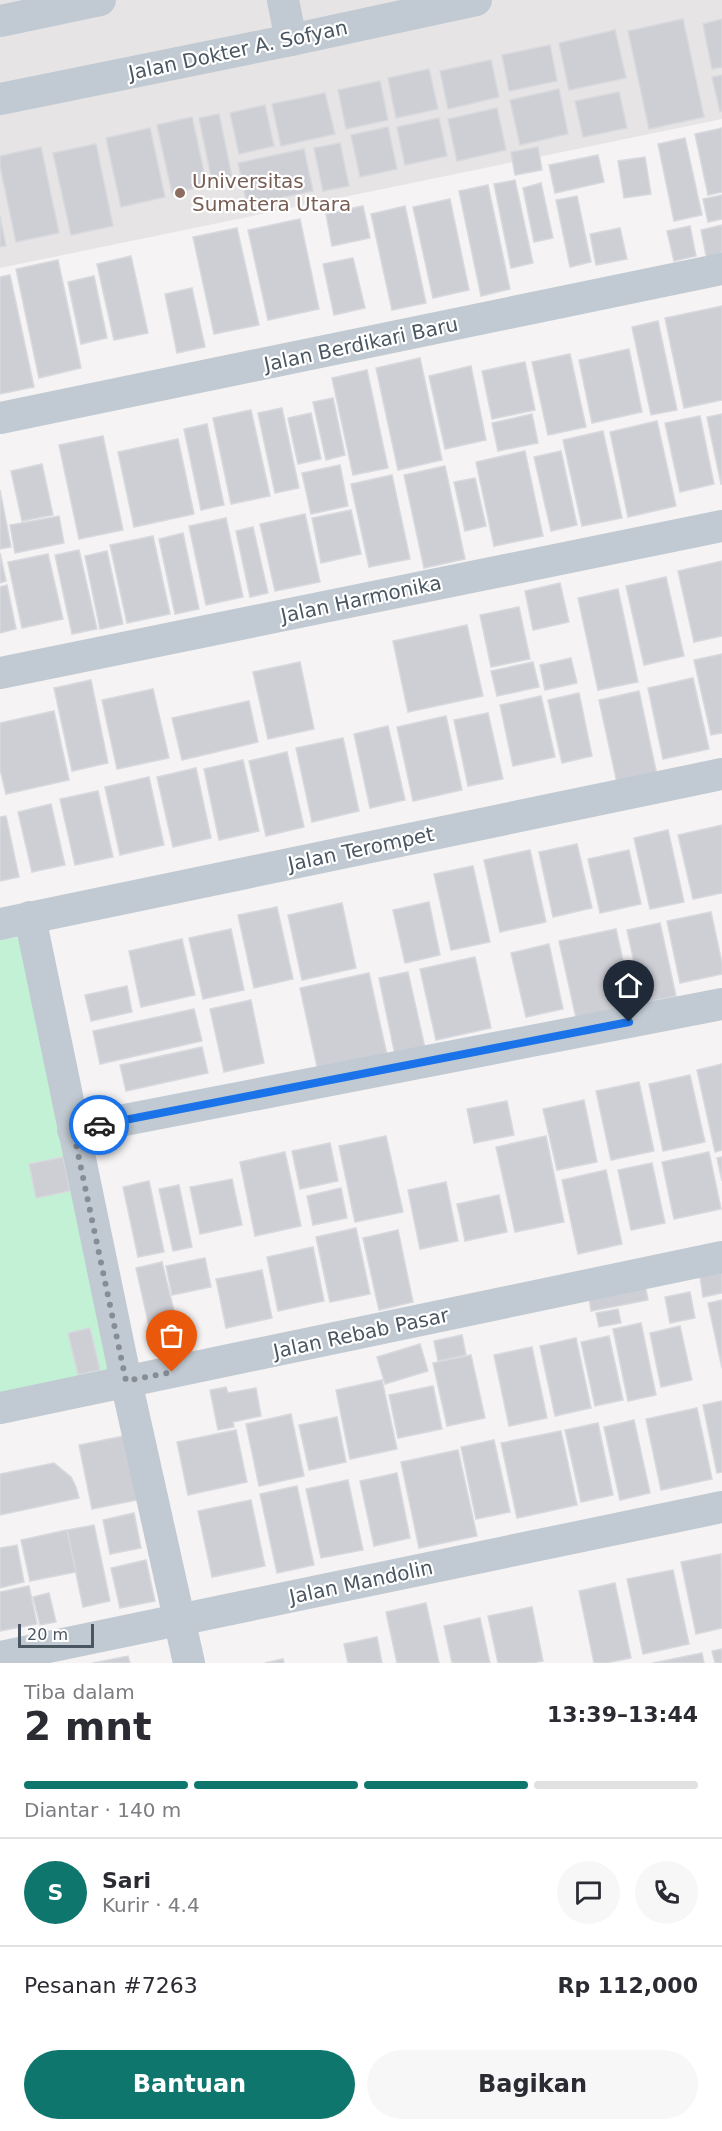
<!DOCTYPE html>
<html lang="id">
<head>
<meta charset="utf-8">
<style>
  body { margin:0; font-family:"DejaVu Sans",sans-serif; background:#f7f7f7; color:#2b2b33; height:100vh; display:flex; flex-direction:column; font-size:22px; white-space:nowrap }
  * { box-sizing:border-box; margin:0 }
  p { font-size:20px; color:#7c7c81 }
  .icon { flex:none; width:33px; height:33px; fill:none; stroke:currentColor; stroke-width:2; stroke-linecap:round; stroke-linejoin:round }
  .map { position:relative; height:1663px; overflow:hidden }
  .sheet { display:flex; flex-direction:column; background:#fff; flex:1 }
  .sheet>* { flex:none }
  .scale { position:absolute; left:18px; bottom:15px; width:76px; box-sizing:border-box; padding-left:6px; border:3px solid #4a5661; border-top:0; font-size:16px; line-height:21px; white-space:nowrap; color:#4a5661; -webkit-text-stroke:4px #fff; paint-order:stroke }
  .pin { position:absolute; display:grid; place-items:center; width:51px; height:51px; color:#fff; margin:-62px -26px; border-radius:50% 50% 50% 0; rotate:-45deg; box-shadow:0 0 6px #0007 }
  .pin .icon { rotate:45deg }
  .courier { position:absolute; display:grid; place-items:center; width:60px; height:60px; margin:-30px; border:4px solid #1a73e8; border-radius:50%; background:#fff; color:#222; box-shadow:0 2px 8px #0007 }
  .summary em { font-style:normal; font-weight:700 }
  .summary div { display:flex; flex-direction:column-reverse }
  .summary { display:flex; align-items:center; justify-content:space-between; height:102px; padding:0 24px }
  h1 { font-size:39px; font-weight:700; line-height:45px }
  .bar { display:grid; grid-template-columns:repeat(4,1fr); gap:9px 6px; align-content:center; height:72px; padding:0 24px }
  .bar i { height:8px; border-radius:4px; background:#e1e1e2 }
  .bar .on { background:#0f766e }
  .bar p { grid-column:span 4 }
  .line { display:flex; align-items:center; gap:15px; padding:0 24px; border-top:2px solid #e1e1e2 }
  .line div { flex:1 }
  .round { display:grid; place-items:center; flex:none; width:63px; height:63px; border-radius:32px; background:#f7f7f7 }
  .button { display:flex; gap:12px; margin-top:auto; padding:12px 24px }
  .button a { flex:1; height:69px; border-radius:36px; background:#0f766e; color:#fff; font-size:24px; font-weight:700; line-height:69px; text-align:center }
  .button a+a { background:#f7f7f7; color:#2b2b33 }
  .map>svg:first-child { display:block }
  .education { fill:#e6e4e5 }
  .green { fill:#c3f1d5 }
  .building { fill:#cdcfd5; stroke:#d7d9de; stroke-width:1.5 }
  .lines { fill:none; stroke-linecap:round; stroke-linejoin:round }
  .minor { stroke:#c1cad2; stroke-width:32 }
  .done { stroke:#868d94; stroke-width:6; stroke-dasharray:0 10.8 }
  .route { stroke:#1a73e8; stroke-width:8 }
  .education-dot { fill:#8d6e63; stroke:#fff; stroke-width:2 }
  .labels { text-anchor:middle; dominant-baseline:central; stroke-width:4.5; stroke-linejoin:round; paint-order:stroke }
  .street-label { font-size:20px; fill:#4a5661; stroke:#fff }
  .education-label { font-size:20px; fill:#785e54; stroke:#fff; text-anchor:start }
</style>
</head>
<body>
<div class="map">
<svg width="722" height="1663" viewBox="0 0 722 1663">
  <rect width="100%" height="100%" fill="#f5f3f3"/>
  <polygon class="education" points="0,0 722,0 722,119 0,268"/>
  <polygon class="green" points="19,937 117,1371 0,1394 0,940"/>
  <g class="building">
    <polygon points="683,19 704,117 649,129 628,31"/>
    <polygon points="722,19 722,67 712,69 703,24"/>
    <polygon points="615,30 626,78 569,90 559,43"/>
    <polygon points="550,45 557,81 509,91 502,55"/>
    <polygon points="491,60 499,97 448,109 440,71"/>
    <polygon points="429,69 438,109 396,118 388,78"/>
    <polygon points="722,75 722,111 720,112 712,77"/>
    <polygon points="380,81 388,120 346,129 338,90"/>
    <polygon points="559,89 568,134 520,145 510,100"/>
    <polygon points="619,92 627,128 583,137 575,101"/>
    <polygon points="325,93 335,134 281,146 272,104"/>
    <polygon points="265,105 274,146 239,154 230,113"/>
    <polygon points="497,108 506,150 457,161 448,119"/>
    <polygon points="219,114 232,177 212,181 199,118"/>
    <polygon points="192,117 207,186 172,193 157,125"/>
    <polygon points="439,118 447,156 405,165 397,127"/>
    <polygon points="388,127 397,169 360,177 351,135"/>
    <polygon points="150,128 165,197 121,207 106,138"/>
    <polygon points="722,128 722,192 708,195 695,134"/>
    <polygon points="685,138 702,215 674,221 658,144"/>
    <polygon points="340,143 349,186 323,191 314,148"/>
    <polygon points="96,144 113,226 71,235 53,153"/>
    <polygon points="41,147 59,233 16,242 0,166 0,156"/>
    <polygon points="538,147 542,170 515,175 511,152"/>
    <polygon points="304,149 313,191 247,205 238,163"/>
    <polygon points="598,155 604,182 555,193 549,165"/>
    <polygon points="645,157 651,194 624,198 618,161"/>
    <polygon points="515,180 533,263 511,268 494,184"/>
    <polygon points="541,183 553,238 534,242 523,188"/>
    <polygon points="488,185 510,289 481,296 459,191"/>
    <polygon points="722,195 722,219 708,222 703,199"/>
    <polygon points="577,196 591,262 570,267 556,200"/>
    <polygon points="450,199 469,290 433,298 413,207"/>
    <polygon points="363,206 370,238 332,246 326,214"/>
    <polygon points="405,206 426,303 392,310 371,214"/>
    <polygon points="0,216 6,246 0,247"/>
    <polygon points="300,219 319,309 268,320 248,230"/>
    <polygon points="722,225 722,257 707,260 701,230"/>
    <polygon points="690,226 696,256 674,261 667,231"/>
    <polygon points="237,228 259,325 214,334 193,237"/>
    <polygon points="620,228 627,259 596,265 590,234"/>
    <polygon points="131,256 148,333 114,340 97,264"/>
    <polygon points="353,258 365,308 334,315 323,264"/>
    <polygon points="58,260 81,368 39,378 16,269"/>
    <polygon points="10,275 34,387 0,394 0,277"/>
    <polygon points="94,276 107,338 81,344 68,282"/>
    <polygon points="192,288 205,347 177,353 165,294"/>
    <polygon points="722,306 722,400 684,408 665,318"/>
    <polygon points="658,321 677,410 651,415 632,327"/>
    <polygon points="629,349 642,412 592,423 579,360"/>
    <polygon points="570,354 586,427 548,435 532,362"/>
    <polygon points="420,358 442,460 398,470 376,368"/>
    <polygon points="525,362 535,410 492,419 482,371"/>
    <polygon points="471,366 486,440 445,449 429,376"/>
    <polygon points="367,370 388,468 353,475 332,378"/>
    <polygon points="333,398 345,455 326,460 313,402"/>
    <polygon points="282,408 299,488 275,493 258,413"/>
    <polygon points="251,410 270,496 231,504 213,418"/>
    <polygon points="311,413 321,459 298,464 288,418"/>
    <polygon points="532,414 538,443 498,451 492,423"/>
    <polygon points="722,414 722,484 721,484 707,417"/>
    <polygon points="700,416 714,484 680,492 665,423"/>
    <polygon points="657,421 676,506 628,517 610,432"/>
    <polygon points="207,424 224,505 201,510 184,429"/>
    <polygon points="603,431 622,518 582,526 563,440"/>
    <polygon points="103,436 123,530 79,539 59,445"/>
    <polygon points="178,439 194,514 134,527 118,452"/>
    <polygon points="525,451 543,536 494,546 476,462"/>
    <polygon points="561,451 577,525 551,531 534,457"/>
    <polygon points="42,464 53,515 22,521 11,471"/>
    <polygon points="340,465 348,506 311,514 302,473"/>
    <polygon points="445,466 465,559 424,568 404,475"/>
    <polygon points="392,475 410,559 369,567 351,484"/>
    <polygon points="475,478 486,526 465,531 454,482"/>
    <polygon points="0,490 11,547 0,549"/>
    <polygon points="351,510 361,554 321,563 312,518"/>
    <polygon points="305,514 320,582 275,591 260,524"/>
    <polygon points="59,516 64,543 15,553 10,525"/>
    <polygon points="226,518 243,597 206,605 189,526"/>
    <polygon points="253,527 268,593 250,597 236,531"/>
    <polygon points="183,533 199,609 175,614 159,539"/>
    <polygon points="153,536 170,614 127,623 110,545"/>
    <polygon points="79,550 97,629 72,634 55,555"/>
    <polygon points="107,551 123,624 100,629 85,556"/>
    <polygon points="0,553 6,581 0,583"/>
    <polygon points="48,554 63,619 22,628 8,562"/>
    <polygon points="722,561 722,636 694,642 678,571"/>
    <polygon points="666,577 684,656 644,665 626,586"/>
    <polygon points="560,583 569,622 533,630 525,591"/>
    <polygon points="7,585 16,629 0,633 0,587"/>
    <polygon points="618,589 638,682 598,690 578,598"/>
    <polygon points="519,607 530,659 491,667 480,615"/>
    <polygon points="467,625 483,696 408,712 393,641"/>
    <polygon points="722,654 722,733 711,735 694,660"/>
    <polygon points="571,658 577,683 545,690 540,665"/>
    <polygon points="300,662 314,729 268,739 253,672"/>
    <polygon points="533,662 539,687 497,696 491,671"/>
    <polygon points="693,678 709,749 663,759 648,688"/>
    <polygon points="91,680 108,763 72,771 54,688"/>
    <polygon points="153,689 169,758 117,769 102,700"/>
    <polygon points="639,691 657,775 617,783 599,700"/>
    <polygon points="579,693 592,756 562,763 548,700"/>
    <polygon points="541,696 555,757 513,766 500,705"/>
    <polygon points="249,701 258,742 182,760 172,718"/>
    <polygon points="54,711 69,780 6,794 0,769 0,723"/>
    <polygon points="488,713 503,779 468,786 454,720"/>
    <polygon points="446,716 462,790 413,801 397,727"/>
    <polygon points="388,726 405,800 370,808 354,734"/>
    <polygon points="343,738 359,811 312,822 296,748"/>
    <polygon points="287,752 304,827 266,836 249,761"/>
    <polygon points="243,760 259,831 219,840 204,769"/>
    <polygon points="196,768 211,838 173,847 157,777"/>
    <polygon points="149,777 164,845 120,855 105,787"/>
    <polygon points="98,791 113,857 75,865 60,799"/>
    <polygon points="51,804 65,865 32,872 18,812"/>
    <polygon points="6,816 19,877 0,881 0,817"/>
    <polygon points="722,825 722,893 693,899 678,835"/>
    <polygon points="668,830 684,902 650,909 634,838"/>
    <polygon points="577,844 592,908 553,917 539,852"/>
    <polygon points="530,850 546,922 500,932 484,860"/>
    <polygon points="629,850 641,904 600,913 588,859"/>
    <polygon points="473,866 490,942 451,950 434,874"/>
    <polygon points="429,902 440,955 405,963 393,910"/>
    <polygon points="342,903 356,968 302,980 288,915"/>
    <polygon points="277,907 293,979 254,988 238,915"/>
    <polygon points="711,912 722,963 722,974 680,983 667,921"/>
    <polygon points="660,923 676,996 643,1003 627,930"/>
    <polygon points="231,929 244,990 203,999 189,938"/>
    <polygon points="616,929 633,1006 576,1018 559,941"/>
    <polygon points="182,939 195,995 141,1007 129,951"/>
    <polygon points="549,944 563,1009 526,1017 511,953"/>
    <polygon points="475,957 491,1028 436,1040 420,969"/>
    <polygon points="408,972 425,1048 395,1055 379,978"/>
    <polygon points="369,973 387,1055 318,1071 300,988"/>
    <polygon points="127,986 132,1012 91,1021 85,995"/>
    <polygon points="251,1000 264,1063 224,1072 210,1009"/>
    <polygon points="194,1009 202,1041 100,1064 93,1031"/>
    <polygon points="202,1047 208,1073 126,1091 120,1065"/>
    <polygon points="722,1064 722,1150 715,1152 697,1070"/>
    <polygon points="690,1075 705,1142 663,1151 649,1084"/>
    <polygon points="639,1082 654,1151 611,1160 596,1091"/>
    <polygon points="584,1100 597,1162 557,1170 543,1109"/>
    <polygon points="507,1101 514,1135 474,1143 467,1109"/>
    <polygon points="386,1136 403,1212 355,1222 339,1146"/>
    <polygon points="546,1136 564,1222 515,1232 496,1147"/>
    <polygon points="330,1143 338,1181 300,1189 292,1151"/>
    <polygon points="285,1152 301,1226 255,1236 240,1162"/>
    <polygon points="709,1152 721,1209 674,1219 662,1162"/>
    <polygon points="63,1157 70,1191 36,1198 29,1164"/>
    <polygon points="722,1157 722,1181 717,1158"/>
    <polygon points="652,1163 665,1223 631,1230 618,1170"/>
    <polygon points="606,1170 622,1244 578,1254 562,1180"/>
    <polygon points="232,1179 242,1225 200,1234 190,1187"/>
    <polygon points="149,1181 164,1252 138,1257 123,1187"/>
    <polygon points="446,1182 458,1241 420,1249 408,1190"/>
    <polygon points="179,1185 192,1247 173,1251 159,1189"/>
    <polygon points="341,1188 347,1218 313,1225 307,1196"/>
    <polygon points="499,1195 507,1232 465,1241 457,1204"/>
    <polygon points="356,1228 370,1294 330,1302 316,1237"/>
    <polygon points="398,1230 413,1302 379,1310 363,1238"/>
    <polygon points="313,1247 324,1301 278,1311 267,1257"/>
    <polygon points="205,1258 211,1287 172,1295 166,1266"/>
    <polygon points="162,1262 176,1319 149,1326 136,1268"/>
    <polygon points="722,1265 722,1293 703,1297 699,1270"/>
    <polygon points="262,1270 272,1318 226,1328 216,1279"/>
    <polygon points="644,1279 648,1300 591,1311 588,1290"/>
    <polygon points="690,1292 695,1318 670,1323 665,1297"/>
    <polygon points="722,1300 722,1368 708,1303"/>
    <polygon points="618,1309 621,1323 599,1327 596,1313"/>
    <polygon points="641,1323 656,1395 628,1401 613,1329"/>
    <polygon points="680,1326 692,1380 661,1387 650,1333"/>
    <polygon points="90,1328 100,1370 78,1375 68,1333"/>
    <polygon points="462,1335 466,1355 438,1361 434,1341"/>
    <polygon points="609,1336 623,1400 595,1406 581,1342"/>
    <polygon points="576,1338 591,1408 555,1416 540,1346"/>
    <polygon points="420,1344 428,1371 385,1384 377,1357"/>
    <polygon points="532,1347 547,1418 509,1426 494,1355"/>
    <polygon points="471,1355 485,1418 447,1426 433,1363"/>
    <polygon points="382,1380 397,1449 350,1459 336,1390"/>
    <polygon points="433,1386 442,1429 398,1438 389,1395"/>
    <polygon points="226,1387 228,1393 256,1388 261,1416 233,1422 234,1427 218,1430 210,1390"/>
    <polygon points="722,1401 722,1472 717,1473 703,1405"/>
    <polygon points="697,1408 712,1479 661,1490 646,1419"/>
    <polygon points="291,1414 304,1476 259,1486 246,1424"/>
    <polygon points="337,1417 346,1462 309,1470 299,1425"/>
    <polygon points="634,1420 650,1493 620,1500 604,1427"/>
    <polygon points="598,1423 613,1495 581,1502 565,1430"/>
    <polygon points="236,1430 247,1482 188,1495 177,1442"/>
    <polygon points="561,1431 577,1505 517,1518 501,1443"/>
    <polygon points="124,1436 137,1500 92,1509 79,1445"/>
    <polygon points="494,1440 510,1512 476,1519 461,1447"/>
    <polygon points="458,1450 477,1536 419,1548 401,1462"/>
    <polygon points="54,1463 71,1477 76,1487 79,1498 0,1515 0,1474"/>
    <polygon points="397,1473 410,1538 374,1546 360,1481"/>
    <polygon points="348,1480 363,1550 321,1558 306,1489"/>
    <polygon points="297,1486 314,1565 277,1573 260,1494"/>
    <polygon points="251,1500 265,1566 212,1577 198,1511"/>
    <polygon points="134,1513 141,1548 110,1554 103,1520"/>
    <polygon points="94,1525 110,1601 83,1607 67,1530"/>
    <polygon points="67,1530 76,1572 30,1581 21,1540"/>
    <polygon points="17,1545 24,1582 0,1588 0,1548"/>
    <polygon points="721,1554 722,1628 696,1634 681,1562"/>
    <polygon points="146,1560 155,1601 120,1608 111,1568"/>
    <polygon points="673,1570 689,1644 643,1654 627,1579"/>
    <polygon points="615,1583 631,1658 606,1663 594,1663 579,1591"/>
    <polygon points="29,1586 37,1624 0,1631 0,1592"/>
    <polygon points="49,1593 56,1622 40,1625 33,1597"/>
    <polygon points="426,1603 439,1663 397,1663 386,1612"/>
    <polygon points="532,1607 543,1661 532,1663 498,1663 488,1616"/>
    <polygon points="480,1618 490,1663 452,1663 444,1626"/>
    <polygon points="377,1637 382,1663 348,1663 344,1644"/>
    <polygon points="722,1649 722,1663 715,1663 712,1651"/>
    <polygon points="702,1653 704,1663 653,1663"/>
    <polygon points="128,1656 130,1663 93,1663"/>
    <polygon points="283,1659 284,1663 265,1663"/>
  </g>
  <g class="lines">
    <g class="minor">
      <polyline points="283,0 291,40"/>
      <polyline points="0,21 100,0"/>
      <polyline points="0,99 291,40 476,0"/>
      <polyline points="0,418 722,269"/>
      <polyline points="0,673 722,526"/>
      <polyline points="30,917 126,1381 189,1663"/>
      <polyline points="0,924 722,774"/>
      <polyline points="73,1130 722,1004"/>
      <polyline points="0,1408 722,1257"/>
      <polyline points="0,1657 722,1507"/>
    </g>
  </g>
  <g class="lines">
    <polyline class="done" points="99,1125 73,1130 126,1381 172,1372"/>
    <polyline class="route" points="99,1125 629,1022"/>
  </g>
  <circle class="education-dot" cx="180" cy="193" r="6"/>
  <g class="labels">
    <g class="street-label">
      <text transform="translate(238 50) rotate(-12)">Jalan Dokter A. Sofyan</text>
      <text transform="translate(361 344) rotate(-12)">Jalan Berdikari Baru</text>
      <text transform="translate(361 599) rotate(-12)">Jalan Harmonika</text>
      <text transform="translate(361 849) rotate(-12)">Jalan Terompet</text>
      <text transform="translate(361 1333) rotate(-12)">Jalan Rebab Pasar</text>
      <text transform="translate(361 1582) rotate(-12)">Jalan Mandolin</text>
    </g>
    <g class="education-label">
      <text x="192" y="181">Universitas<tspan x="192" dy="23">Sumatera Utara</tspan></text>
    </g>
  </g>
</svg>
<div class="scale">20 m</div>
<div class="pin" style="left:172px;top:1372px;background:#ea580c"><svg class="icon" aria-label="bag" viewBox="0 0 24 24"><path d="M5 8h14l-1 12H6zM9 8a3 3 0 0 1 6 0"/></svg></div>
<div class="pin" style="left:629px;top:1022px;background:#1f2937"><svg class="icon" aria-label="home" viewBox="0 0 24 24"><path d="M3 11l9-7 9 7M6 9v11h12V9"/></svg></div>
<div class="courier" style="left:99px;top:1125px"><svg class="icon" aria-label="car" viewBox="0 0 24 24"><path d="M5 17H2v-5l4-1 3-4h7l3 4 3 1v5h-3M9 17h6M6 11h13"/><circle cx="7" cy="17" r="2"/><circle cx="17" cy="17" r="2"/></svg></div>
</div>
<section class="sheet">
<div class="summary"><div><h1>2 mnt</h1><p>Tiba dalam</p></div><em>13:39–13:44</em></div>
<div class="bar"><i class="on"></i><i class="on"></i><i class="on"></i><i></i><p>Diantar · 140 m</p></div>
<div class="line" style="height:108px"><b class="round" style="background:#0f766e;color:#fff">S</b><div><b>Sari</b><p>Kurir · 4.4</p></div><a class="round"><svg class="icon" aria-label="chat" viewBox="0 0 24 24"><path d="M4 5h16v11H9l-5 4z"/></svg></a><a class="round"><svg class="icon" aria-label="phone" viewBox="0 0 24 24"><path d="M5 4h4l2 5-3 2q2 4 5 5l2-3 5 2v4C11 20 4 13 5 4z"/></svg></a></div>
<div class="line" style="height:78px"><div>Pesanan #7263</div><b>Rp 112,000</b></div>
<div class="button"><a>Bantuan</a><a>Bagikan</a></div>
</section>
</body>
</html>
